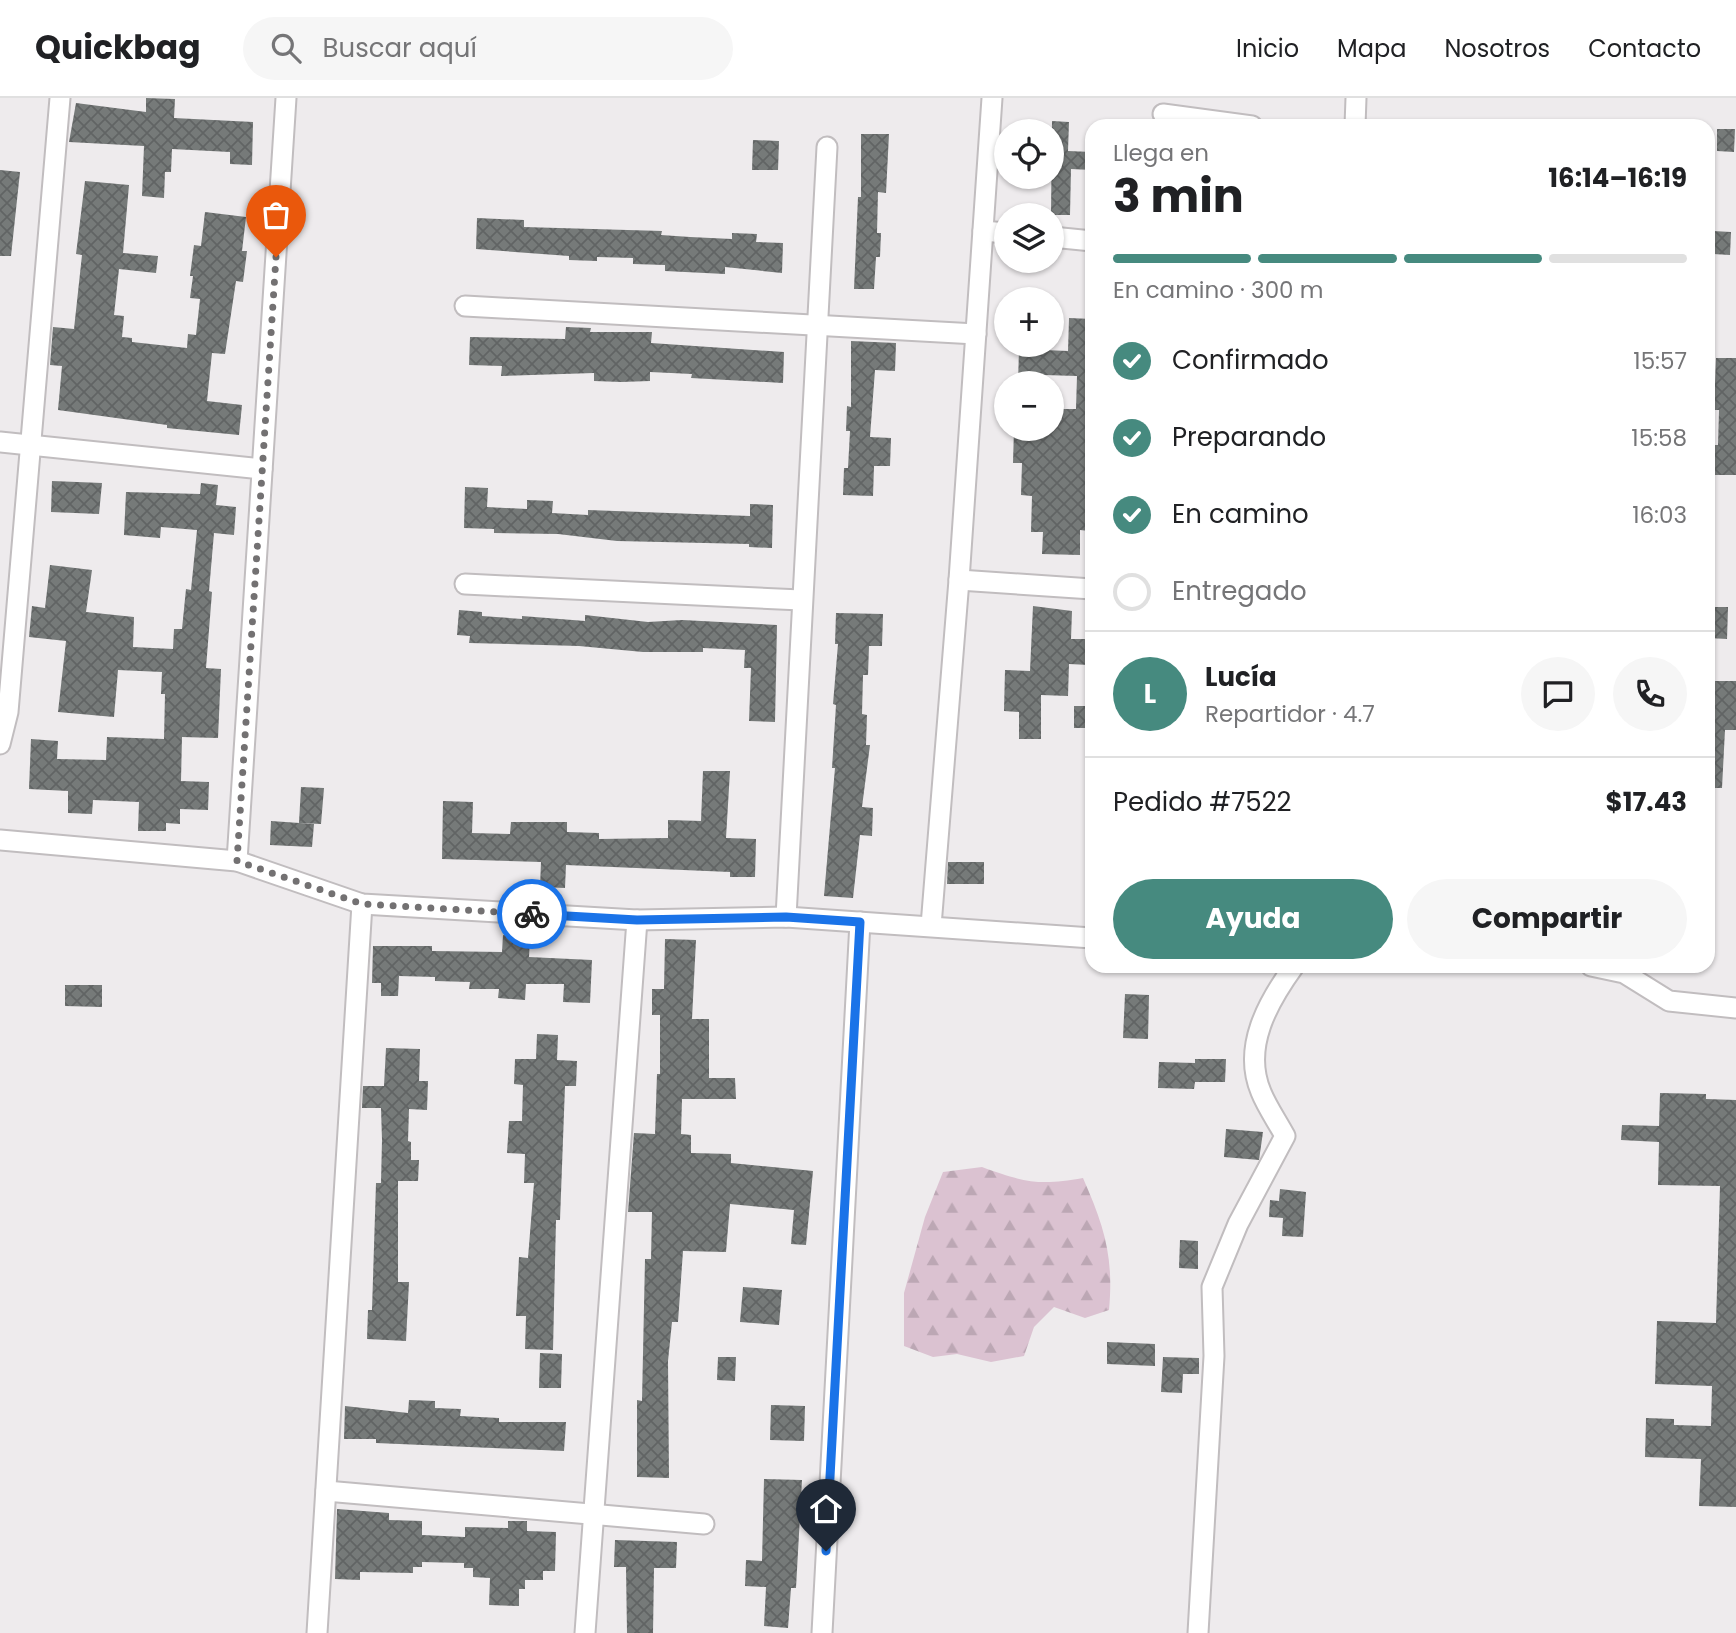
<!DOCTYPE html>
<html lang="es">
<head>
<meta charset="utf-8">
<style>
  body { margin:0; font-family:Poppins,sans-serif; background:#f6f6f6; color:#202124; height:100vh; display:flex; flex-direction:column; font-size:26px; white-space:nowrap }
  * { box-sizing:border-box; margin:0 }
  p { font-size:23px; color:#757577 }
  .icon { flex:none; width:38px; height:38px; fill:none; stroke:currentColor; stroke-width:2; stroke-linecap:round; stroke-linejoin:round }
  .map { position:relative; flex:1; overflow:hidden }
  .details { position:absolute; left:1085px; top:21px; width:630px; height:854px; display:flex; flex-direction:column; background:#fff; border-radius:21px; box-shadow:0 2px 5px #0004 }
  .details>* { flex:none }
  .buttons { position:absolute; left:994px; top:21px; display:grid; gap:14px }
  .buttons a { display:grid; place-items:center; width:70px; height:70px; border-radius:50%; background:#fff; box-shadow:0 2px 5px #0004; font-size:35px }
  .pin { position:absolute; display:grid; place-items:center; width:60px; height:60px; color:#fff; margin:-72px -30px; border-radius:50% 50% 50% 0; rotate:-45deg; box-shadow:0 0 7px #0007 }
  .pin .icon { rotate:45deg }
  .courier { position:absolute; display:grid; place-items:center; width:70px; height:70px; margin:-35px; border:5px solid #1a73e8; border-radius:50%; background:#fff; color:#222; box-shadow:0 2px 9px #0007 }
  .summary em { font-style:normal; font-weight:700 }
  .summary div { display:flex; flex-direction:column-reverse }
  .summary { display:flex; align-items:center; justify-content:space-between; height:119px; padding:0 28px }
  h1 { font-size:46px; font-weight:700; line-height:52px }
  .bar { display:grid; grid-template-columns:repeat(4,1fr); gap:10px 7px; align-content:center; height:84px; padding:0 28px }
  .bar i { height:9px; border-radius:5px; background:#e0e0e0 }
  .bar .current { background:#468a7f }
  .bar p { grid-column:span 4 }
  .line { display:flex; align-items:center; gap:18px; padding:0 28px; border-top:2px solid #e0e0e0 }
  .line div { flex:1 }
  .round { display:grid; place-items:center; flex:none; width:74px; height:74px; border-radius:37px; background:#f6f6f6 }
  ol { padding:0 28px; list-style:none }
  li { display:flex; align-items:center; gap:21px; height:77px }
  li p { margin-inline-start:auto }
  li .icon { padding:7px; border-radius:50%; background:#468a7f; color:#fff; stroke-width:4 }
  li:last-child { color:#757577 }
  li i { width:38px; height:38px; border:4px solid #e0e0e0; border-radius:50% }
  .cta { display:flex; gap:14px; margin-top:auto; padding:14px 28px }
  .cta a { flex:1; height:80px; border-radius:42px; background:#468a7f; color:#fff; font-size:28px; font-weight:700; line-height:80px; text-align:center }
  .cta a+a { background:#f6f6f6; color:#202124 }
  header { display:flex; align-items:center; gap:42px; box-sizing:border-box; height:98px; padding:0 35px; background:#fff; border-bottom:2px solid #e0e0e0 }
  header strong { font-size:33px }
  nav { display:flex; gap:38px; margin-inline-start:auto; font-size:24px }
  .search { width:490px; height:63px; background:#f6f6f6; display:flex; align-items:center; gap:18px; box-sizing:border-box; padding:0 24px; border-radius:38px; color:#757577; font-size:26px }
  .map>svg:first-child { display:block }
  .forest { fill:url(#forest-firs) }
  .building { fill:url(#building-cross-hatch) }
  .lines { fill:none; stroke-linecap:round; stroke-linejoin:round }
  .street-casing { stroke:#c1bdbf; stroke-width:23 }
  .street { stroke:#fff; stroke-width:19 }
  .done { stroke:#737172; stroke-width:7; stroke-dasharray:0 12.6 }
  .route { stroke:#1a73e8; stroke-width:9 }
</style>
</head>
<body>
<header>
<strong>Quickbag</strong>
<div class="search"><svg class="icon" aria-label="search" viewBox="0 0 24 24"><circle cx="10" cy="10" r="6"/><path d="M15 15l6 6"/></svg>Buscar aquí</div>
<nav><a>Inicio</a><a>Mapa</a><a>Nosotros</a><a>Contacto</a></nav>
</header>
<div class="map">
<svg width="1736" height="1535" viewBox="0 0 1736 1535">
  <defs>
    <pattern id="forest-firs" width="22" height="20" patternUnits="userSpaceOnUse" patternTransform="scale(1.75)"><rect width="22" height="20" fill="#dbc2d1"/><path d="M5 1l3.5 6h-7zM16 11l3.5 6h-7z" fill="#bca7b4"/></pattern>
    <pattern id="building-cross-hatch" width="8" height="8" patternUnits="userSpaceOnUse" patternTransform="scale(1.75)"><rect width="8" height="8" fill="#767a79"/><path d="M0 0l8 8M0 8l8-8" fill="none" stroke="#616464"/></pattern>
  </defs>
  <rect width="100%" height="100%" fill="#eeebed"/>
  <path class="forest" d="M982,1069c41,15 57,19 101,11 21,48 31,78 26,132l-24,8 -31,-11 -20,20 -10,29 -33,6 -34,-8 -24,3 -29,-11v-53l21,-76 18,-45z"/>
  <g class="building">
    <polygon points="146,0 175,1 174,20 253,24 252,67 230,66 230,54 172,51 171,74 165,74 164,100 142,98 144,48 69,44 76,5 146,14"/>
    <polygon points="1052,23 1069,24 1068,53 1092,54 1092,72 1071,71 1070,117 1051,117"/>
    <polygon points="1717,31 1735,31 1734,54 1717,53"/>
    <polygon points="861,36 889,36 886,95 878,94 877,135 881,135 880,159 876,159 874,191 854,191 858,99 861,99"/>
    <polygon points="753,42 779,43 778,72 752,72"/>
    <polygon points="0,72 20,74 11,158 0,158"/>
    <polygon points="85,83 129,87 123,155 158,158 156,175 119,171 114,217 124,218 122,239 132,240 132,244 187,250 188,236 196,237 200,201 190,200 193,178 190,178 194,147 201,148 205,114 246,119 242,153 247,153 243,184 236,183 225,256 212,255 207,303 242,307 239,337 167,330 167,327 58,312 62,268 50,267 53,229 74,231 82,157 76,156"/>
    <polygon points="477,120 524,122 524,129 662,133 661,137 690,139 732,141 732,135 757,136 756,144 783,145 782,175 725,169 725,176 665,173 665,167 633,166 633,160 597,159 597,163 569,162 569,158 476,151"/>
    <polygon points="1713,133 1731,134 1730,157 1713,156"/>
    <polygon points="1069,220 1092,221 1089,433 1080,432 1080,457 1042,456 1043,434 1031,434 1032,398 1021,397 1022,365 1013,365 1014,331 1052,331 1052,311 1076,311 1077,278 1044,277 1044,285 1018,285 1019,251 1068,253"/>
    <polygon points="566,229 591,230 590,234 652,234 651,245 784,254 783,285 691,280 692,276 650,274 650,283 621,284 594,283 594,275 501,278 502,268 469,267 470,239 565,241"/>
    <polygon points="851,243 896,245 895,273 875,272 870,339 891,340 890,368 874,368 873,398 843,397 844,370 848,370 850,333 846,333 847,308 851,309"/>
    <polygon points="1716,260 1736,260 1736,377 1710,377 1708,347 1718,347 1719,312 1708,312 1708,285 1715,285"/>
    <polygon points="52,383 102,385 99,416 51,414"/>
    <polygon points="201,385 218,387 216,407 236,409 234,437 214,435 209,493 212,494 206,570 221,571 218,640 182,639 181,683 209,684 208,712 180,711 180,726 166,725 166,733 138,733 139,704 93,702 92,716 68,715 68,693 29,691 31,641 58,643 57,661 106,662 107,639 164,641 165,596 161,596 162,574 118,572 114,619 58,614 66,543 29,539 32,508 45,510 50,467 92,472 86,514 134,519 133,549 173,551 174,531 182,531 186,491 191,492 197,432 161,429 160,440 124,437 126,394 200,396"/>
    <polygon points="465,389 488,390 487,409 527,411 527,402 553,403 552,415 588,417 588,412 750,418 750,406 773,407 772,450 749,449 749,446 617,443 558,436 494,435 494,431 464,430"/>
    <polygon points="1033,508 1072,513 1071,541 1089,541 1089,567 1069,566 1068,598 1041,597 1041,641 1019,641 1019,614 1004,613 1005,572 1030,573"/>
    <polygon points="1708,509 1728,509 1727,541 1708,540"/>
    <polygon points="459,512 482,514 482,518 522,521 522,518 585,523 585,517 648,524 682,522 777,527 775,624 749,623 751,570 744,570 745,552 703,550 703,554 643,554 579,548 469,545 470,538 457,537"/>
    <polygon points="836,515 883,516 882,548 869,548 868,577 863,577 862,616 867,617 866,647 870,647 862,709 873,710 872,738 860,737 853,800 824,798 835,670 832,670 836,607 833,606 838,546 835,546"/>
    <polygon points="1713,583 1736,583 1736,632 1725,632 1722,690 1708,690 1708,612 1713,612"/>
    <rect x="1074" y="608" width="18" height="22"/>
    <polygon points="703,673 730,673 726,740 756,741 755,779 730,779 730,774 566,767 565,790 540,789 541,764 442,761 443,703 473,704 472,735 510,736 511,724 567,724 567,734 599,735 599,741 668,740 668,722 701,723"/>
    <polygon points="301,689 324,690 321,726 299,725"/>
    <polygon points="271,723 314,726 312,749 270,747"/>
    <polygon points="948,764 984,764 984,786 947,786"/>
    <polygon points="503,837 530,839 529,859 592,862 590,905 563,904 564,886 526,886 525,902 498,900 499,891 469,891 470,884 435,883 435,879 399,878 398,898 381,898 381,885 372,885 373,848 432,848 432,853 502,854"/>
    <polygon points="665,841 696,842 692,921 709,921 709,980 735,980 736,1001 682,1001 681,1036 691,1037 691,1055 731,1056 731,1065 813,1073 806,1147 791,1146 794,1112 730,1106 726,1154 683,1153 678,1224 672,1224 668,1263 669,1380 637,1379 637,1302 642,1303 645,1161 651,1161 652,1114 628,1114 634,1035 655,1036 657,976 660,976 660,917 652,917 652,891 664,891"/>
    <polygon points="65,887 102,887 102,909 65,908"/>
    <polygon points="1125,896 1149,897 1148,941 1123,940"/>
    <polygon points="537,936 558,937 557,962 577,963 576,988 565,988 560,1122 556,1122 553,1252 525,1251 526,1218 516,1218 519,1159 528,1160 534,1085 524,1085 525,1056 507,1055 509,1023 522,1023 523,987 514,986 515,961 536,961"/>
    <polygon points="386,950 420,951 419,983 428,983 427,1012 409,1011 408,1043 411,1044 411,1062 419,1062 418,1083 398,1083 398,1184 409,1184 406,1243 367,1241 368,1212 372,1212 376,1085 381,1085 382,1042 381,1010 362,1010 363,988 384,988"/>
    <polygon points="1195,961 1226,961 1225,984 1195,984 1194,991 1158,990 1159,964 1195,965"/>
    <polygon points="1660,995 1706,996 1706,1001 1736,1002 1736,1409 1699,1408 1701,1361 1645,1359 1646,1320 1674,1321 1674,1327 1711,1328 1712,1288 1655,1286 1657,1223 1716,1225 1720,1088 1658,1087 1659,1044 1621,1042 1622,1027 1659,1028"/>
    <polygon points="1226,1031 1263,1034 1259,1062 1224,1059"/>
    <polygon points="1280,1091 1306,1094 1303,1139 1282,1138 1283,1120 1269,1119 1270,1102 1279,1103"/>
    <polygon points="1180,1142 1198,1143 1198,1171 1179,1170"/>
    <polygon points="743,1189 782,1192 779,1227 740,1224"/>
    <polygon points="1107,1244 1155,1246 1155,1268 1107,1266"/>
    <polygon points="540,1255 562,1256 561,1290 539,1290"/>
    <polygon points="718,1259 736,1259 735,1283 717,1282"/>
    <polygon points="1163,1259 1199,1260 1199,1276 1183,1276 1182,1295 1161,1294"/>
    <polygon points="409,1302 435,1303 435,1310 461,1311 460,1318 499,1320 499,1324 566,1324 564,1353 376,1345 376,1341 344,1341 345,1308 408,1315"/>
    <polygon points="771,1307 805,1308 804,1343 770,1342"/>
    <polygon points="764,1381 802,1382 796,1490 791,1490 788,1530 764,1528 766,1489 745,1488 746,1462 762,1463"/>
    <polygon points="337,1411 389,1415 389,1422 422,1423 422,1437 465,1439 465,1429 508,1430 508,1423 527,1423 527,1433 556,1434 555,1473 543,1473 543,1482 525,1482 525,1491 519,1491 519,1508 489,1507 490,1480 473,1479 473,1470 464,1470 464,1465 422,1464 422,1469 413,1469 413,1475 360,1474 360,1482 335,1481"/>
    <polygon points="615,1442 677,1444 676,1470 654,1470 653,1535 627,1535 626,1469 614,1469"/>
  </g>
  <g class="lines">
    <g class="street-casing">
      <g id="street">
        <polyline points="1163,16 1252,28"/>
        <polyline points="1355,28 1356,0"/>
        <polyline points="983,133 1006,135"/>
        <polyline points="1052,139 1092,143"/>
        <polyline points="465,208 976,236"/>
        <polyline points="0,344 262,371"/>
        <polyline points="959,482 1092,491"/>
        <polyline points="465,486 801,502"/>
        <polyline points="0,646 8,614 60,0"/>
        <polyline points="0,742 237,763 362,806 637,822 786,819 1092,840"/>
        <polyline points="237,763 286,0"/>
        <polyline points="786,819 827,49"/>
        <polyline points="931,828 959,482 992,0"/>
        <polyline points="1591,868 1624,875 1669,903 1736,910"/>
        <polyline points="326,1393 704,1426"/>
        <polyline points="317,1535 362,806"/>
        <polyline points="585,1535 637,822"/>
        <polyline points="822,1535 860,824"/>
        <path d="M1198,1535l16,-277 -2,-69 26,-63 47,-88c-8,-15 -18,-29 -24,-44 -19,-45 7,-90 33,-126"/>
      </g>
    </g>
    <use href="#street" class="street"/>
  </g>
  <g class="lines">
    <polyline class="done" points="276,159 237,763 362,806 532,816"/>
    <polyline class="route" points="532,816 637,822 786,819 860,824 826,1453"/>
  </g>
</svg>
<div class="buttons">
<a><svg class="icon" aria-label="locate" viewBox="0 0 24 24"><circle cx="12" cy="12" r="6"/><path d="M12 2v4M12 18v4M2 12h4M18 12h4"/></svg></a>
<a><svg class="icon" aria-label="layers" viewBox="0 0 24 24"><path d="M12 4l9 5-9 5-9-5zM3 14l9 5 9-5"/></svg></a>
<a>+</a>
<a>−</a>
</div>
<div class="pin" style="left:276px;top:159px;background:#ea580c"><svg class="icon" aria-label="bag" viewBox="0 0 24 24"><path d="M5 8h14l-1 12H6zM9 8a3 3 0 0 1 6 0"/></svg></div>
<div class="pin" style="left:826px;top:1453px;background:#1f2937"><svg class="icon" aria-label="home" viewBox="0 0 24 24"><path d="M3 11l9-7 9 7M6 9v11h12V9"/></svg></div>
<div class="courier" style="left:532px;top:816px"><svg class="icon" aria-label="bike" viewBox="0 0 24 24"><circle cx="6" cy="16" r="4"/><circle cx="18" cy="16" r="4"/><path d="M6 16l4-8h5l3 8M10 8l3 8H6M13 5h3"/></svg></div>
<section class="details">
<div class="summary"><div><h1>3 min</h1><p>Llega en</p></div><em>16:14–16:19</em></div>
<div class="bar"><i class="current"></i><i class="current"></i><i class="current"></i><i></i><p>En camino · 300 m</p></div>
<ol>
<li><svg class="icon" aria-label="check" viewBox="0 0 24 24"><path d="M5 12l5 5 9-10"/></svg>Confirmado<p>15:57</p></li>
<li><svg class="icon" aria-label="check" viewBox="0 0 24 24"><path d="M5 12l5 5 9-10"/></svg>Preparando<p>15:58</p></li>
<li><svg class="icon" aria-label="check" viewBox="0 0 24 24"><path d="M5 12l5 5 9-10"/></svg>En camino<p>16:03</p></li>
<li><i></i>Entregado</li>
</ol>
<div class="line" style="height:126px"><b class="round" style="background:#468a7f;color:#fff">L</b><div><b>Lucía</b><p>Repartidor · 4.7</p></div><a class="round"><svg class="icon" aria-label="chat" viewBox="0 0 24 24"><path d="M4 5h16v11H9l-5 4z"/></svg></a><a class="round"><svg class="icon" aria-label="phone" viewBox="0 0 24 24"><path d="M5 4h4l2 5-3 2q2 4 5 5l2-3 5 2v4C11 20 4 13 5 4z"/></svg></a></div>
<div class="line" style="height:91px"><div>Pedido #7522</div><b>$17.43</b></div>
<div class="cta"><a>Ayuda</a><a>Compartir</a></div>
</section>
</div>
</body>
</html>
